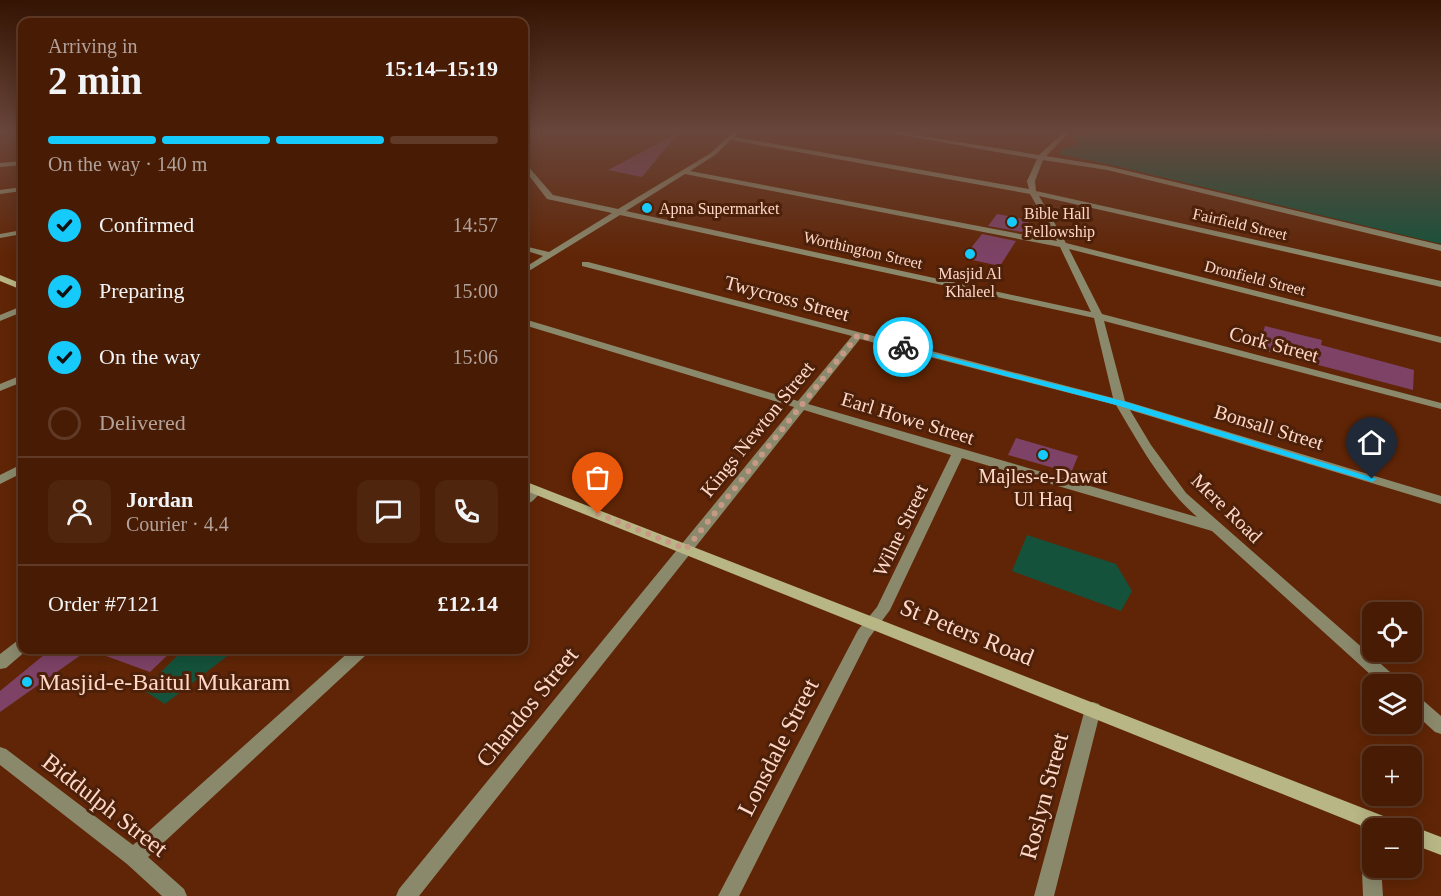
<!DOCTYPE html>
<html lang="en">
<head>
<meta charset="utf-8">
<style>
  body { margin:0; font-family:"Times New Roman",serif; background:#4f250e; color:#f1f3f6; height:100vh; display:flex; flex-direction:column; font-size:22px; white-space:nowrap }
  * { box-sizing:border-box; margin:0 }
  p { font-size:20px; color:#b1a19a }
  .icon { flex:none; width:33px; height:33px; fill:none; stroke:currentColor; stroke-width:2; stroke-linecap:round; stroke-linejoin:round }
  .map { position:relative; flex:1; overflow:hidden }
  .sheet { position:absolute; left:18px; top:18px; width:510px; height:636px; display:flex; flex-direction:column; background:#481c04; border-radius:12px; box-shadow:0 3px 15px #0003,0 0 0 2px #603a26 }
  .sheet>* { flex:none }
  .controls { position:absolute; left:1362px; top:602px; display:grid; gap:12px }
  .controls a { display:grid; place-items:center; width:60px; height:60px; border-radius:12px; background:#481c04; box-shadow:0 3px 15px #0003,0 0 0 2px #603a26; font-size:30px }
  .pin { position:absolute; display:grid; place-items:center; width:51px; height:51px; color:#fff; margin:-62px -26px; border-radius:50% 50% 50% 0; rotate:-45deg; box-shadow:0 0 6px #0007 }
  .pin .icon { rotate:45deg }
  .courier { position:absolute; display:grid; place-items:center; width:60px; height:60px; margin:-30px; border:4px solid #16cafb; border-radius:50%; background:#fff; color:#222; box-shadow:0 2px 8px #0007 }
  .head em { font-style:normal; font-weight:700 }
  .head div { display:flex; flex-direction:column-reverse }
  .head { display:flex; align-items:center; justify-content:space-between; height:102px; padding:0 30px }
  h1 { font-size:39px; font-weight:700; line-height:45px }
  .bar { display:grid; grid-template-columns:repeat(4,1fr); gap:9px 6px; align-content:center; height:72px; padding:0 30px }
  .bar i { height:8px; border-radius:4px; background:#603a26 }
  .bar .active { background:#16cafb }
  .bar p { grid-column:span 4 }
  .line { display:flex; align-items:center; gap:15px; padding:0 30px; border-top:2px solid #603a26 }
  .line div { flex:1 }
  .round { display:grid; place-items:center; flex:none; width:63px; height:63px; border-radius:12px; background:#4f250e }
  ol { padding:0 30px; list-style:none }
  li { display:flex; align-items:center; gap:18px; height:66px }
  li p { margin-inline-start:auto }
  li .icon { padding:6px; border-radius:50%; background:#16cafb; color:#111; stroke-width:4 }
  li:last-child { color:#b1a19a }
  li i { width:33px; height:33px; border:3px solid #603a26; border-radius:50% }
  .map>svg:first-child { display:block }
  .green { fill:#14523b }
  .building { fill:#7d4266 }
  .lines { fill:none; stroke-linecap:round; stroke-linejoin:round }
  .street { fill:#8b896c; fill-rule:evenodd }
  .secondary { fill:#b9b686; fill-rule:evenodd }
  .route { fill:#16cafb }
  .done { stroke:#c79984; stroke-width:6; stroke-dasharray:0 10.8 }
  .poi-dot { fill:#16cafb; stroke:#4d200a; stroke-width:2 }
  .labels { text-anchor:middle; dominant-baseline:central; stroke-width:6; stroke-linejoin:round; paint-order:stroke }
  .far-poi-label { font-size:16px; fill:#fed8c8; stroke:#4d200a; text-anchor:start }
  .far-street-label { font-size:16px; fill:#fed8c8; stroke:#4d200a }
  .street-label { font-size:20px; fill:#fed8c8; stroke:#4d200a }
  .poi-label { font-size:20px; fill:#fed8c8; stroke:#4d200a }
  .near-street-label { font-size:24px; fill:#fed8c8; stroke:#4d200a }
  .near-poi-label { font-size:24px; fill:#fed8c8; stroke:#4d200a; text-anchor:start }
</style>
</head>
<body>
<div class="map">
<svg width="1441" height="896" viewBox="0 0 1441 896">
  <rect width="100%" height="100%" fill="#602506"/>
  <g class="green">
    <polygon points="1084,132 1441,132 1441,244 1120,167 1059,154 1062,149 1076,145 1078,142 1072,138"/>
    <polygon points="1027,535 1116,564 1132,591 1121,611 1012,571"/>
    <polygon points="183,650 235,650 165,704 143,690"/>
  </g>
  <g class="building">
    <polygon points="678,133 642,177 608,170"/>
    <polygon points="997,214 1030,220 1022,232 988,226"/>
    <polygon points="982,234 1016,241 1000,266 963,258"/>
    <polygon points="1265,326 1322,340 1321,345 1414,370 1413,390 1258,349"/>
    <polygon points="1016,438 1078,456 1071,473 1008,455"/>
    <polygon points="50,650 88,650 0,712 0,691"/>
    <polygon points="95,650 173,650 150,672 95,652"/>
  </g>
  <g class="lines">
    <g class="street">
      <polygon points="0,132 5,132 0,134"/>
      <path d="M733,132l5,1 -3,4 294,52 -2,-8 10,-22 -153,-27h13l142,23 25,-23h6l-24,24 61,10 334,79v6l-334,-81 -64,-10 -8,21 1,10 405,90v6l-402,-91 27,47 375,94v6l-372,-94 33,65 339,89v6l-337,-88 21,80 316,95v8l-311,-94 21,35 35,48 212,186 2,5h-19l-169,-153 -250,-73 -72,152 -21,28 -130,258h-21l140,-266 19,-23 74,-152 -147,-45 -385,486h-23l3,-7 395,-482 -270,-82v-6l274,82 54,-65 -270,-70v-4h6l525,136 -19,-80 -474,-103 -96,59v-6l19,-12 -19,-6v-4l25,6 63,-39 -65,-14 -23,-30v-6l2,1 27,31 65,14 93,-56zM731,140l299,54 27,47 -367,-70 25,-16zM685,174l375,73 31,65 -465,-101zM860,339l256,66c24,40 46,81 81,112l-389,-113z"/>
      <polygon points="22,161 22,165 0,167 0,163"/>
      <polygon points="22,187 22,191 0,194 0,190"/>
      <polygon points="22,230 22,234 0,238 0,234"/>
      <polygon points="22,306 22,312 0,321 0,315"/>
      <polygon points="22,375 22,382 0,391 0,384"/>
      <polygon points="22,464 22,473 0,484 0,475"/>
      <path d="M536,486l6,4c-4,6 -11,14 -18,15v-11l7,-7z"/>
      <polygon points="22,639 22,650 27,650 6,668 0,669 0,654 17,641"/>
      <polygon points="351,650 369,650 367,654 148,857 184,889 187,896 162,896 127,864 0,765 0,747 6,749 133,845"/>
      <polygon points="1412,694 1418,696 1441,716 1441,734 1435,732 1412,711"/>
      <polygon points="1093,702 1099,704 1101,709 1054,896 1034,896 1085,709 1087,704"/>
      <polygon points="1369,811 1376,814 1379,828 1372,828 1372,867 1381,867 1383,896 1363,896 1360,820 1362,814"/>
    </g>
    <g class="secondary">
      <polygon points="0,275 22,284 22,290 0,281"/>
      <polygon points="524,481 1391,819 1398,822 1400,828 1372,828 1372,830 524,490"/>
      <polygon points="1412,826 1441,837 1441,855 1412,844 1412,828 1406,828"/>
    </g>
  </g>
  <linearGradient id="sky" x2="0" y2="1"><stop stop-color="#351403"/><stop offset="0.51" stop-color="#69463b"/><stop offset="1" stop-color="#69463b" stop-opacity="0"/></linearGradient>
  <rect width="1441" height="257" fill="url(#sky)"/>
  <polygon class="route" points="900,345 1123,401 1377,479 1372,482 1369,481 1116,405 900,348"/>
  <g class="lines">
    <polyline class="done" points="598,514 686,549 858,335 903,347"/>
  </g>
  <g class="poi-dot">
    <circle cx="647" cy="208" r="6"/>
    <circle cx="1012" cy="222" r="6"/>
    <circle cx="970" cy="254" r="6"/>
    <circle cx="1043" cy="455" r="6"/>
    <circle cx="27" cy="682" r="6"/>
  </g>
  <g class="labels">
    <g class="far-poi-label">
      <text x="659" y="208">Apna Supermarket</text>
      <text x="1024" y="213">Bible Hall<tspan x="1024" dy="18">Fellowship</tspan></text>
      <text x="970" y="273" text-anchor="middle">Masjid Al<tspan x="970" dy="18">Khaleel</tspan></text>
    </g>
    <g class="far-street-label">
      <text transform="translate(1240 224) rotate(13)">Fairfield Street</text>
      <text transform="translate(863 250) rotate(13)">Worthington Street</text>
      <text transform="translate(1255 278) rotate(14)">Dronfield Street</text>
    </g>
    <g class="street-label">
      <text transform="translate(787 298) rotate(15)">Twycross Street</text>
      <text transform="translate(1274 344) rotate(15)">Cork Street</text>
      <text transform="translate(908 418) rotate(17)">Earl Howe Street</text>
      <text transform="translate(1269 427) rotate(17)">Bonsall Street</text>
      <text transform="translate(757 429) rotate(-51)">Kings Newton Street</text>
      <text transform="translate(1227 508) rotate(44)">Mere Road</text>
      <text transform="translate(900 530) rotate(-64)">Wilne Street</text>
    </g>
    <g class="poi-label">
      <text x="1043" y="476">Majles-e-Dawat<tspan x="1043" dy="23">Ul Haq</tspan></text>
    </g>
    <g class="near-street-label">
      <text transform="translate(967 632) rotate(22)">St Peters Road</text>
      <text transform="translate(527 707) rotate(-51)">Chandos Street</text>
      <text transform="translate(778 747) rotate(-63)">Lonsdale Street</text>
      <text transform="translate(1044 796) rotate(-75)">Roslyn Street</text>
      <text transform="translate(105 805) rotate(38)">Biddulph Street</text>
    </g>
    <g class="near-poi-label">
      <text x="39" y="682">Masjid-e-Baitul Mukaram</text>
    </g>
  </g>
</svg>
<div class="controls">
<a><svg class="icon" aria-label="locate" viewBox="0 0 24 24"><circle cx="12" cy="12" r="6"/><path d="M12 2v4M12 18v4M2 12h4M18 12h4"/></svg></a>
<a><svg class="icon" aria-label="layers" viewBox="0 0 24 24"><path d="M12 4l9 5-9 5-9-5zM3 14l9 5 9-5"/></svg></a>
<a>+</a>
<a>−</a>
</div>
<div class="pin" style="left:598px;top:514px;background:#ea580c"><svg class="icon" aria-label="bag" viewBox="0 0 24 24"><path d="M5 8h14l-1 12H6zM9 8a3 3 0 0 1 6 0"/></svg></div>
<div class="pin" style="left:1372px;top:479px;background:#1f2937"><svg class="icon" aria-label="home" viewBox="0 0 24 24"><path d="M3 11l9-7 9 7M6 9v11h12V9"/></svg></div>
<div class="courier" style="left:903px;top:347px"><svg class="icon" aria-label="bike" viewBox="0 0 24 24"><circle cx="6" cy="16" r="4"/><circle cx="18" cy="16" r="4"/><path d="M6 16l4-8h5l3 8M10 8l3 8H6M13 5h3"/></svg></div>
<section class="sheet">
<div class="head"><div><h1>2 min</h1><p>Arriving in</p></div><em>15:14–15:19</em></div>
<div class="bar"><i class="active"></i><i class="active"></i><i class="active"></i><i></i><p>On the way · 140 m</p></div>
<ol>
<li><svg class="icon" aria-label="check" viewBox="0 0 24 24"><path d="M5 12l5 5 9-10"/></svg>Confirmed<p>14:57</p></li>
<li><svg class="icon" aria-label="check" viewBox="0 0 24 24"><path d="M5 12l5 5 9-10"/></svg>Preparing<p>15:00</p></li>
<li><svg class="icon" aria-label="check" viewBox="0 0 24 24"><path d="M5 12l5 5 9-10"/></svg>On the way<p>15:06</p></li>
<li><i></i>Delivered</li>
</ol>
<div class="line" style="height:108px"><a class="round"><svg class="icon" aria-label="person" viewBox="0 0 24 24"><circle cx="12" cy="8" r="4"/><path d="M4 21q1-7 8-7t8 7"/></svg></a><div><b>Jordan</b><p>Courier · 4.4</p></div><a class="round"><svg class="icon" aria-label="chat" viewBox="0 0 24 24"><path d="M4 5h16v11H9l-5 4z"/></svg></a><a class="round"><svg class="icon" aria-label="phone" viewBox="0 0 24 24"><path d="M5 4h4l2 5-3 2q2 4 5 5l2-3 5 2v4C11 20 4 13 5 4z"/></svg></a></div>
<div class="line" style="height:78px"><div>Order #7121</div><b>£12.14</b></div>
</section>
</div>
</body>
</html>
